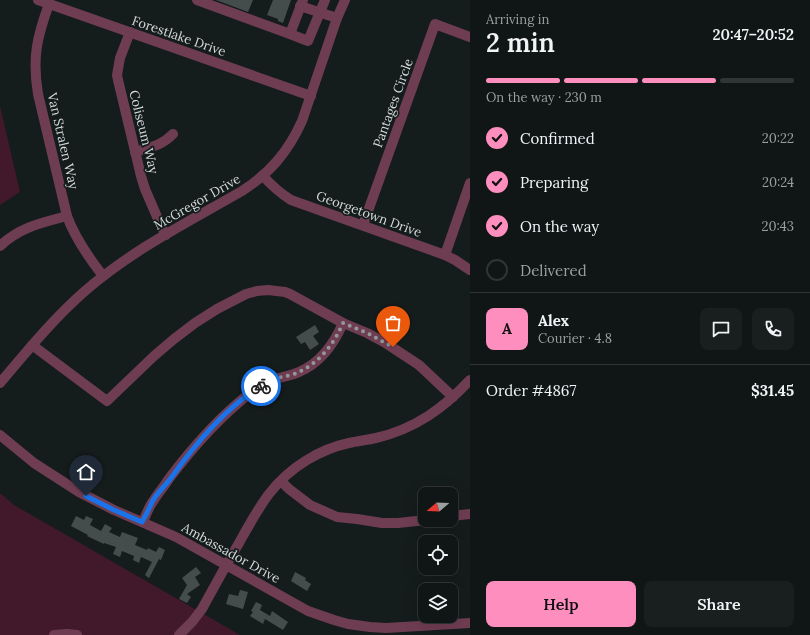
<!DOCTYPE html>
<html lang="en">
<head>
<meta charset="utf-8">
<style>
  body { margin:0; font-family:Lora,serif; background:#191e1e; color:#f1f3f6; height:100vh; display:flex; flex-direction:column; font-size:15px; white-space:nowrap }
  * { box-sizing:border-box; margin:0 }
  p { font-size:13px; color:#9c9fa0 }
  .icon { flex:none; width:22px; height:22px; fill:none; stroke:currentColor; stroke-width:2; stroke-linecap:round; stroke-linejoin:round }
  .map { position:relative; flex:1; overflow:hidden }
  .details { display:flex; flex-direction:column; background:#101515; width:340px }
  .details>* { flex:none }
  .needle { width:26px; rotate:251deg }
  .tools { position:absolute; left:418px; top:487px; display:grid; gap:8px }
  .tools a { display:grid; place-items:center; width:40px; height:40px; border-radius:8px; background:#101515; box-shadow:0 4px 16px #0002,0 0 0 1px #303434; font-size:20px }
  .pin { position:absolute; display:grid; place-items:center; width:34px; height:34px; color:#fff; margin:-41px -17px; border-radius:50% 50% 50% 0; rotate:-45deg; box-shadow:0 0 4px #0007 }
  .pin .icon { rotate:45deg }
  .courier { position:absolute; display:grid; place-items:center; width:40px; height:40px; margin:-20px; border:3px solid #1a73e8; border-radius:50%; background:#fff; color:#222; box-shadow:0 1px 5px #0007 }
  .headline em { font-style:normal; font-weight:600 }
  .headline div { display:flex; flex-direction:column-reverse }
  .headline { display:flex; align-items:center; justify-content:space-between; height:68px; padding:0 16px }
  h1 { font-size:26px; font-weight:600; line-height:30px }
  .bar { display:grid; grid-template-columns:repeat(4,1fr); gap:6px 4px; align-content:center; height:48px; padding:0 16px }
  .bar i { height:5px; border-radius:3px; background:#303434 }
  .bar .on { background:#fe8ebe }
  .bar p { grid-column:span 4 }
  .line { display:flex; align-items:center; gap:10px; padding:0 16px; border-top:1px solid #303434 }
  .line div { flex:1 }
  .round { display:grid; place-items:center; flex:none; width:42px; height:42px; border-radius:8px; background:#191e1e }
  ol { padding:0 16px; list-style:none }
  li { display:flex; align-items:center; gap:12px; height:44px }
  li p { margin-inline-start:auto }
  li .icon { padding:4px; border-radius:50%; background:#fe8ebe; color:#111; stroke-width:4 }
  li:last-child { color:#9c9fa0 }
  li i { width:22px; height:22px; border:2px solid #303434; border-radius:50% }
  .primary-button { display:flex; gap:8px; margin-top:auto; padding:8px 16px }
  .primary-button a { flex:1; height:46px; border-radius:8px; background:#fe8ebe; color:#111; font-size:16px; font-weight:600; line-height:46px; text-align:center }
  .primary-button a+a { background:#191e1e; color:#f1f3f6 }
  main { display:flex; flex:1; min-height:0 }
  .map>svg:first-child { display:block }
  .green { fill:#41192b }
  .building { fill:#444c4c }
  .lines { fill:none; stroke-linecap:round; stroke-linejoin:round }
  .minor { stroke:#6f3d52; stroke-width:10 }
  .done { stroke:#929898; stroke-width:4; stroke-dasharray:0 7.2 }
  .route { stroke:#1a73e8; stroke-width:5 }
  .labels { text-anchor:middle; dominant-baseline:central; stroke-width:3.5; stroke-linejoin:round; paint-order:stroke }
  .street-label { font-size:13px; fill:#d5dada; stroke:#151c1c }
</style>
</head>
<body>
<main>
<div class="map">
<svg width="470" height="635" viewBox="0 0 470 635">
  <rect width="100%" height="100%" fill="#151c1c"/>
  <g class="green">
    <polygon points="0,106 20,192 0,205"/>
    <polygon points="0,493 14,505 240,635 0,635"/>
  </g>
  <g class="building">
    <polygon points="216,0 253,0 248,12"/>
    <polygon points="273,0 291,0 283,23 278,21 278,19 267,15"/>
    <polygon points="315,325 319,332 313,336 319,344 310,350 305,342 301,344 296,337"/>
    <polygon points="76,516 84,520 86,516 93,519 90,525 101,531 105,524 112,528 109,532 120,537 122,532 138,538 135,545 147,550 148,548 156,552 159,547 165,550 161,560 159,559 149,578 145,575 152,562 141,557 139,563 133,560 134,556 122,551 120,557 113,554 116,547 104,543 104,544 87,536 88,535 71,526"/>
    <polygon points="196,567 201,573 195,577 200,585 187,594 191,597 187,603 179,599 187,585 182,578"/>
    <polygon points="295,572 306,578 305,580 311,584 307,591 291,581"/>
    <polygon points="240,590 248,592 243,609 226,604 229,594 238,596"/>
    <polygon points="256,602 262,605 260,610 270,616 272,611 288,622 283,630 265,619 263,624 250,616 253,612 251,611"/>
  </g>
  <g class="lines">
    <g class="minor">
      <polyline points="38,0 311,96"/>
      <polyline points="197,0 290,34 303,0"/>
      <path d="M49,4c-12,33 -17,54 -11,90l29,122c8,22 22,42 36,60"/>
      <polyline points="300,6 337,18"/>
      <polyline points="130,32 120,58 117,75 118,80 141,176 145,189 161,226 166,235"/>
      <polyline points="290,34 308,41 325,0"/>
      <path d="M135,152c16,-5 26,-6 38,-18"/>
      <path d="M263,176c9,10 17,17 28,24l154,55 10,5 15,10"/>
      <polyline points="363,225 435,24 470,37"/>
      <path d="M0,246c20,-19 41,-23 67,-30"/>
      <polyline points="445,255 470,183"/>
      <polyline points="32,345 107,401 154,356 174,339 195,323 217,309 246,294 257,291 268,290 285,292 290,294 343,323 367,333 384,342 419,365 453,397"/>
      <path d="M0,383c27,-32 53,-64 85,-92 47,-41 103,-69 157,-100 28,-18 46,-39 60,-70l35,-103 8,-18"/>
      <polyline points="0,435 34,463 79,492 114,510 176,537 308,611 334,620 348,624 370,627 386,628 470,623"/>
      <polyline points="281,481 289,489 310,505 337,517 357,519 382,523 398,523 426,520"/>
      <polyline points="451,516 470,514"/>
      <path d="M143,522c3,-7 6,-16 11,-22 4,-7 10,-13 14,-20 24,-32 49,-61 81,-86 9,-7 19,-13 30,-16 6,-2 14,-3 20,-6 21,-9 35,-28 44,-49"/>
      <polyline points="54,635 67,634 77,635"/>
      <path d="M179,635l13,-13 10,-13c12,-22 24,-44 37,-66 19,-34 33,-62 68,-83 13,-8 28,-14 42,-17 9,-2 18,-3 27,-5 39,-9 68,-30 94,-58"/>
    </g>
  </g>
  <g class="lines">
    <path class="done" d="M261,386c6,-3 11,-6 17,-8 7,-2 15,-3 21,-6 21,-10 35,-28 44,-49l24,10 26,14"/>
    <path class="route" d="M86,496l28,14 28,12c4,-7 7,-13 10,-20 5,-9 13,-16 19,-24 24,-34 54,-70 90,-92"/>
  </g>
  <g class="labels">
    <g class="street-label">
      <text transform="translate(179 36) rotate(19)">Forestlake Drive</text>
      <text transform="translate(393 103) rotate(-70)">Pantages Circle</text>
      <text transform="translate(144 132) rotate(76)">Coliseum Way</text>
      <text transform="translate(63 141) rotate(77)">Van Stralen Way</text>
      <text transform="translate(197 202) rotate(-30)">McGregor Drive</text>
      <text transform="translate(369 214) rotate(20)">Georgetown Drive</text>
      <text transform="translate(231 553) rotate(29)">Ambassador Drive</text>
    </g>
  </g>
</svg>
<div class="tools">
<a><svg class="needle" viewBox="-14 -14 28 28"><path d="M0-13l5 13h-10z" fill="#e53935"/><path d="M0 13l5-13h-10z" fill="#9c9fa0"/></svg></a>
<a><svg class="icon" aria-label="locate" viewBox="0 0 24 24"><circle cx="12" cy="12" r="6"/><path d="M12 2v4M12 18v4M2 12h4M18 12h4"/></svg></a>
<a><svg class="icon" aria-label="layers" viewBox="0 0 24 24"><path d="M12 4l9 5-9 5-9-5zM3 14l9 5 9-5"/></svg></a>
</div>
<div class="pin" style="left:393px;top:347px;background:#ea580c"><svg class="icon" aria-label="bag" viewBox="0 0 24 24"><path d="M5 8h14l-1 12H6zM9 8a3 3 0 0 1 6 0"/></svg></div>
<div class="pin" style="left:86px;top:496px;background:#1f2937"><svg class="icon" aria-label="home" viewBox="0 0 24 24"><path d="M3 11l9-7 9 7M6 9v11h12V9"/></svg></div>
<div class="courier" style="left:261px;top:386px"><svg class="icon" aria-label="bike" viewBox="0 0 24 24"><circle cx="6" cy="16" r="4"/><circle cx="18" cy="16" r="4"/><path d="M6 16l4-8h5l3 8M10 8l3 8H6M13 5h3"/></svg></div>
</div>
<section class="details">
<div class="headline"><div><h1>2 min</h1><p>Arriving in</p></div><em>20:47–20:52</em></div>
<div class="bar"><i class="on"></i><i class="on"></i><i class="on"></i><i></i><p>On the way · 230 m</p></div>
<ol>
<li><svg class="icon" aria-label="check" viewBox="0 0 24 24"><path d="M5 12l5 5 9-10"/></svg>Confirmed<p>20:22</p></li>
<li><svg class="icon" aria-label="check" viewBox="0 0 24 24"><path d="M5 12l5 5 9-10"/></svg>Preparing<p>20:24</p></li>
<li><svg class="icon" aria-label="check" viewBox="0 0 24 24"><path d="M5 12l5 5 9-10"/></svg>On the way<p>20:43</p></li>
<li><i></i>Delivered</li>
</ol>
<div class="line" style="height:72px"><b class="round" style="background:#fe8ebe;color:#111">A</b><div><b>Alex</b><p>Courier · 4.8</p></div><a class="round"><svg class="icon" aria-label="chat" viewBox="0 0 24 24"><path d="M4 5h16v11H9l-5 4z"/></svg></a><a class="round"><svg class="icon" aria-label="phone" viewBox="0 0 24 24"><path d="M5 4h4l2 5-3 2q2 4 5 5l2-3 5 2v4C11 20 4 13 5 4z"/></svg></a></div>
<div class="line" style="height:52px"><div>Order #4867</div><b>$31.45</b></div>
<div class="primary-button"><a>Help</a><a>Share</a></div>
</section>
</main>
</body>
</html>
